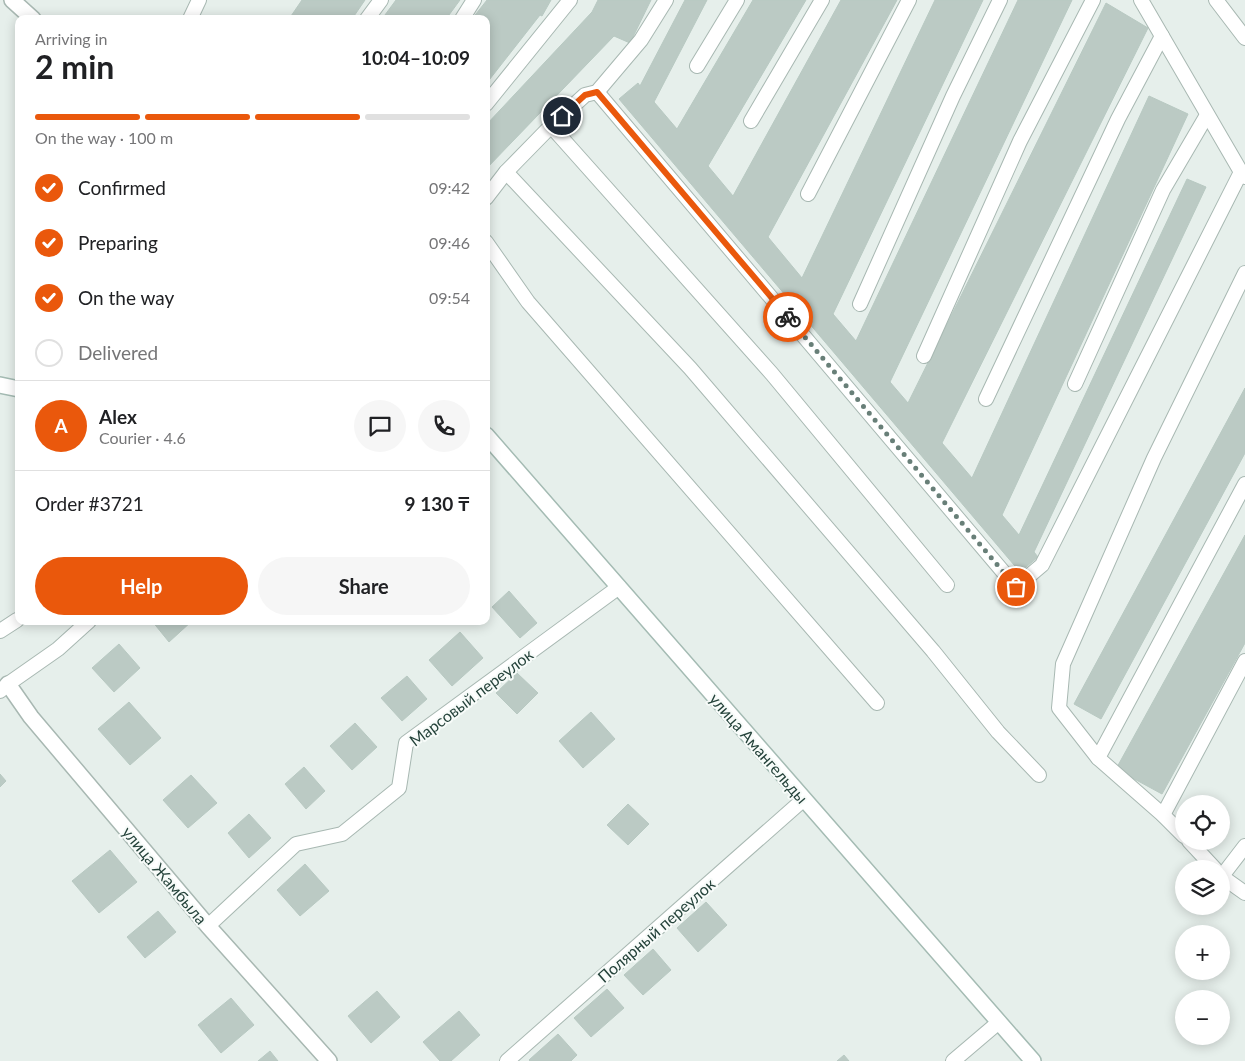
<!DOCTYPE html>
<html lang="en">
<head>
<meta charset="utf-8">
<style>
  body { margin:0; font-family:Lato,sans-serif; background:#f6f6f6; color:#202124; height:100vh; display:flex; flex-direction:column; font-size:19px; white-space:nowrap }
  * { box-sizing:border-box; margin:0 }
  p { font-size:16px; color:#757577 }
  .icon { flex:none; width:28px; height:28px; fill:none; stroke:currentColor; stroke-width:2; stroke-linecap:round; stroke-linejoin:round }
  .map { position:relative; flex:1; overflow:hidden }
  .drawer { position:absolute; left:15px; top:15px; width:475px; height:610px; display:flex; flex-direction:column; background:#fff; border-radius:10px; box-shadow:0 2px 12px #0003 }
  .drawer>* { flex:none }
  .tools { position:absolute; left:1175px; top:795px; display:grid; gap:10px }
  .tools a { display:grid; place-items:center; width:55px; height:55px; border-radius:50%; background:#fff; box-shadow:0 2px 12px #0003; font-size:25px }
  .pin { position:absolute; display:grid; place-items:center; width:42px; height:42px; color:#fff; margin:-21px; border:2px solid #fff; border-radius:50%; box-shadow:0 1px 5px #0007 }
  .courier { position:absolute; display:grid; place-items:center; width:50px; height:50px; margin:-25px; border:4px solid #ea580c; border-radius:50%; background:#fff; color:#222; box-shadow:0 1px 6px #0007 }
  .headline em { font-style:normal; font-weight:700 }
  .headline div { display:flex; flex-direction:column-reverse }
  .headline { display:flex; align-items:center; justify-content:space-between; height:85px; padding:0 20px }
  h1 { font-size:32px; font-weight:700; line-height:38px }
  .bar { display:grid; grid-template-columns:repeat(4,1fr); gap:8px 5px; align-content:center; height:60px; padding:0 20px }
  .bar i { height:6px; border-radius:4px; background:#e0e0e0 }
  .bar .on { background:#ea580c }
  .bar p { grid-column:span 4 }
  .line { display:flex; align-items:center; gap:12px; padding:0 20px; border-top:1px solid #e0e0e0 }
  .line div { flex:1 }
  .round { display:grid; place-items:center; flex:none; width:52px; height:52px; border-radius:26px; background:#f6f6f6 }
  ol { padding:0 20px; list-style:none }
  li { display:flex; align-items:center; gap:15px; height:55px }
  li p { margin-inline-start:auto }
  li .icon { padding:5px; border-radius:50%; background:#ea580c; color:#fff; stroke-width:4 }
  li:last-child { color:#757577 }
  li i { width:28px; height:28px; border:2px solid #e0e0e0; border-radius:50% }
  .action { display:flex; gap:10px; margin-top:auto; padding:10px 20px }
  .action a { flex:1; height:58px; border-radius:30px; background:#ea580c; color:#fff; font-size:20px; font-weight:700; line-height:58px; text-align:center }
  .action a+a { background:#f6f6f6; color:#202124 }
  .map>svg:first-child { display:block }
  .building { fill:#bbcac4; stroke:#b8c9c2 }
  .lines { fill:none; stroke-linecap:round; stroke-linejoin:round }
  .lane-casing { stroke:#a8b8b2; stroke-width:16 }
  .street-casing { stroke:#a8b8b2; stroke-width:18 }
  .secondary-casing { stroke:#a4bbb3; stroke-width:18 }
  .lane { stroke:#fff; stroke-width:14 }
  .street { stroke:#fff; stroke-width:15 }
  .secondary { stroke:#fff; stroke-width:15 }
  .done { stroke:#687f78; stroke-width:5; stroke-dasharray:0 9 }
  .route { stroke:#ea580c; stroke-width:6 }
  .labels { text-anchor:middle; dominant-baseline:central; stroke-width:4; stroke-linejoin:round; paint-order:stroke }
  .street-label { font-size:16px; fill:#24423a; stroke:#f7fbf9 }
</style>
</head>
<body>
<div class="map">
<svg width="1245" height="1061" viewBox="0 0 1245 1061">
  <rect width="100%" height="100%" fill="#e6efeb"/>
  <g class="building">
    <polygon points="302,0 365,0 352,19 289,19"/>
    <polygon points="396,0 460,0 446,19 382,19"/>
    <polygon points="487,0 551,0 542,16 540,15 486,84 486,19 472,19"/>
    <polygon points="598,0 651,0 630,43 614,36 486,169 486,125 592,12"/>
    <polygon points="685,0 707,0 654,102 677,129 753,0 806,0 708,166 733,196 841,0 897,0 768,237 802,278 935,0 983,0 833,314 856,341 1018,0 1072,0 890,382 908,403 1106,3 1148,28 942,443 972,478 1149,96 1188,114 1002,515 1019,535 1187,179 1206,187 1034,552 1038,557 1020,572 619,99 638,83 640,86"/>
    <polygon points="1245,388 1245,453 1101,719 1074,704"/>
    <polygon points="1245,535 1245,643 1162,794 1116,769"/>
    <polygon points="509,591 537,623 520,638 492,607"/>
    <polygon points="152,621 192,621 169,642"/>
    <polygon points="460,632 483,658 452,686 429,660"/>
    <polygon points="119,644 140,668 114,692 92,668"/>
    <polygon points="517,673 538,693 517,714 496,693"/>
    <polygon points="407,676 427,699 402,721 381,698"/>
    <polygon points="129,702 161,738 130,765 98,729"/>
    <polygon points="591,712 615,739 583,768 559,741"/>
    <polygon points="355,723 377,747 352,770 330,746"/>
    <polygon points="304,767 325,791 306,809 285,784"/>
    <polygon points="0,774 6,781 0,787"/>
    <polygon points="191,775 217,803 188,828 163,800"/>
    <polygon points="628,804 649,824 628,845 607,825"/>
    <polygon points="249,814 271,838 249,858 228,833"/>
    <polygon points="110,850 137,882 99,913 72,881"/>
    <polygon points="305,864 329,891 300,916 277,890"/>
    <polygon points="706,902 727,925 698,952 677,928"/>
    <polygon points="158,911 176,932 145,958 127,937"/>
    <polygon points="653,949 671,970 643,995 624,975"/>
    <polygon points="607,989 624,1008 591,1037 574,1018"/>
    <polygon points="377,991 400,1017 371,1043 348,1016"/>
    <polygon points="231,998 254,1025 221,1053 198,1025"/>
    <polygon points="459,1011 480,1035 451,1061 440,1061 423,1042"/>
    <polygon points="558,1034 577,1055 571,1061 530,1061 529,1060"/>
    <polygon points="270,1051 278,1061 258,1061"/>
    <polygon points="844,1055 849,1061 837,1061"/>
  </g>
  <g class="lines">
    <g class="lane-casing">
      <g id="lane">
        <polyline points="1141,0 1241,172 1245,177"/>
        <polyline points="1216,0 1245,38"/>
        <polyline points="190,19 199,0"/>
        <polyline points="367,19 381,0"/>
        <polyline points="462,19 474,0"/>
        <polyline points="697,66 737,0"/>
        <polyline points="597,92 1016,587 1042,565 1241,172"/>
        <polyline points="486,104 570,0"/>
        <polyline points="751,121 822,0"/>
        <polyline points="551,126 772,374 947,585"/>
        <polyline points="506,172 690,368 933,651 998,732 1039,775"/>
        <polyline points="808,194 909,0"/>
        <polyline points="486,198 506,172 551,126 585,95 597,92 641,40 666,0"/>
        <polyline points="486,242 528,302 877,703"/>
        <polyline points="860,304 953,96 1000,0"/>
        <polyline points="924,356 1020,141 1093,0"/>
        <polyline points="1075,384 1163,190 1207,115"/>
        <polyline points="986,399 1118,119 1162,36"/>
        <polyline points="0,631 17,620"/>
        <polyline points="0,691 8,684 58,649 89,621"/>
        <polyline points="1098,758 1245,484"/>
        <polyline points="1163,815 1245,661"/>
        <polyline points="1184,836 1163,815 1098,758 1059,708 1063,664 1154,458 1245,273"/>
        <polyline points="1189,841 1215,869"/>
        <polyline points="1221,876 1245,893"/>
        <polyline points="1222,876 1245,846"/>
        <polyline points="208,926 296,844 342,834 399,788 406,743 619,587"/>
        <polyline points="507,1061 804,799"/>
        <polyline points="953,1061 999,1022"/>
      </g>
    </g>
    <g class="street-casing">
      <g id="street">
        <polyline points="12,0 33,19"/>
        <polyline points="8,684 31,717 208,926 329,1061"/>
      </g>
    </g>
    <g class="secondary-casing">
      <g id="secondary">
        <polyline points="0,385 19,389"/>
        <polyline points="486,435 1033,1061"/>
      </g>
    </g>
    <use href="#lane" class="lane"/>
    <use href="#street" class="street"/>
    <use href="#secondary" class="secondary"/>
  </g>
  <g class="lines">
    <polyline class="done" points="788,317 1016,587"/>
    <polyline class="route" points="562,116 585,95 597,92 788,317"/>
  </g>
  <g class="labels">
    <g class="street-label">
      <text transform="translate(471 697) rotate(-37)">Марсовый переулок</text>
      <text transform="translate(759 748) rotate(49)">улица Амангельды</text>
      <text transform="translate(165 875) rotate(50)">улица Жамбыла</text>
      <text transform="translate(656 930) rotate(-41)">Полярный переулок</text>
    </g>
  </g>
</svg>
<div class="tools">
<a><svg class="icon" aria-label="locate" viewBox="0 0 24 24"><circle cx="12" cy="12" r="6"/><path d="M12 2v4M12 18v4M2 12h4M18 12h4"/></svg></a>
<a><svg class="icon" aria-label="layers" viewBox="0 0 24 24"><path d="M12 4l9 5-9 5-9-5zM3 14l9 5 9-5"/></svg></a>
<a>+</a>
<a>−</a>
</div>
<div class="pin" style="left:1016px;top:587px;background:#ea580c"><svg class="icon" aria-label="bag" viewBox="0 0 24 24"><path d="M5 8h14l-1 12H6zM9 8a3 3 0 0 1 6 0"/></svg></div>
<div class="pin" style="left:562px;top:116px;background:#1f2937"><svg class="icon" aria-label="home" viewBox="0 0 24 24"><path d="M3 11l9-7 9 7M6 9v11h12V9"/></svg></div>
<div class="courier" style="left:788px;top:317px"><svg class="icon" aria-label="bike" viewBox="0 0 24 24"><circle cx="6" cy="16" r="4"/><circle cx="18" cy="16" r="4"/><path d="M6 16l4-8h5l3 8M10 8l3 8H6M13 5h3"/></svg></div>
<section class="drawer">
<div class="headline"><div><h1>2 min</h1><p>Arriving in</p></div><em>10:04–10:09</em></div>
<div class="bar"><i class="on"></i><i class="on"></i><i class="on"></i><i></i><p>On the way · 100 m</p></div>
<ol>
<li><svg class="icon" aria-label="check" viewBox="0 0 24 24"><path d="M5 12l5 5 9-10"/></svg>Confirmed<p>09:42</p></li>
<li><svg class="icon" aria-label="check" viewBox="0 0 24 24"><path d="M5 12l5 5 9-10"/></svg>Preparing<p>09:46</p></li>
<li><svg class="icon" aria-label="check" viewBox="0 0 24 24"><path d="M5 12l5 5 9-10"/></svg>On the way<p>09:54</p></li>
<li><i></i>Delivered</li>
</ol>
<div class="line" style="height:90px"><b class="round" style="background:#ea580c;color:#fff">A</b><div><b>Alex</b><p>Courier · 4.6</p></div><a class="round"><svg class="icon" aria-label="chat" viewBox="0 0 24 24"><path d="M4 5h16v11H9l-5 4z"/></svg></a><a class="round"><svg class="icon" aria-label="phone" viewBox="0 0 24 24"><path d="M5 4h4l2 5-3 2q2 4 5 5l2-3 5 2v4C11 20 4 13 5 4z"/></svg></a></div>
<div class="line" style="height:65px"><div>Order #3721</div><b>9 130 ₸</b></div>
<div class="action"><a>Help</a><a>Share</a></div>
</section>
</div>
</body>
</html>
